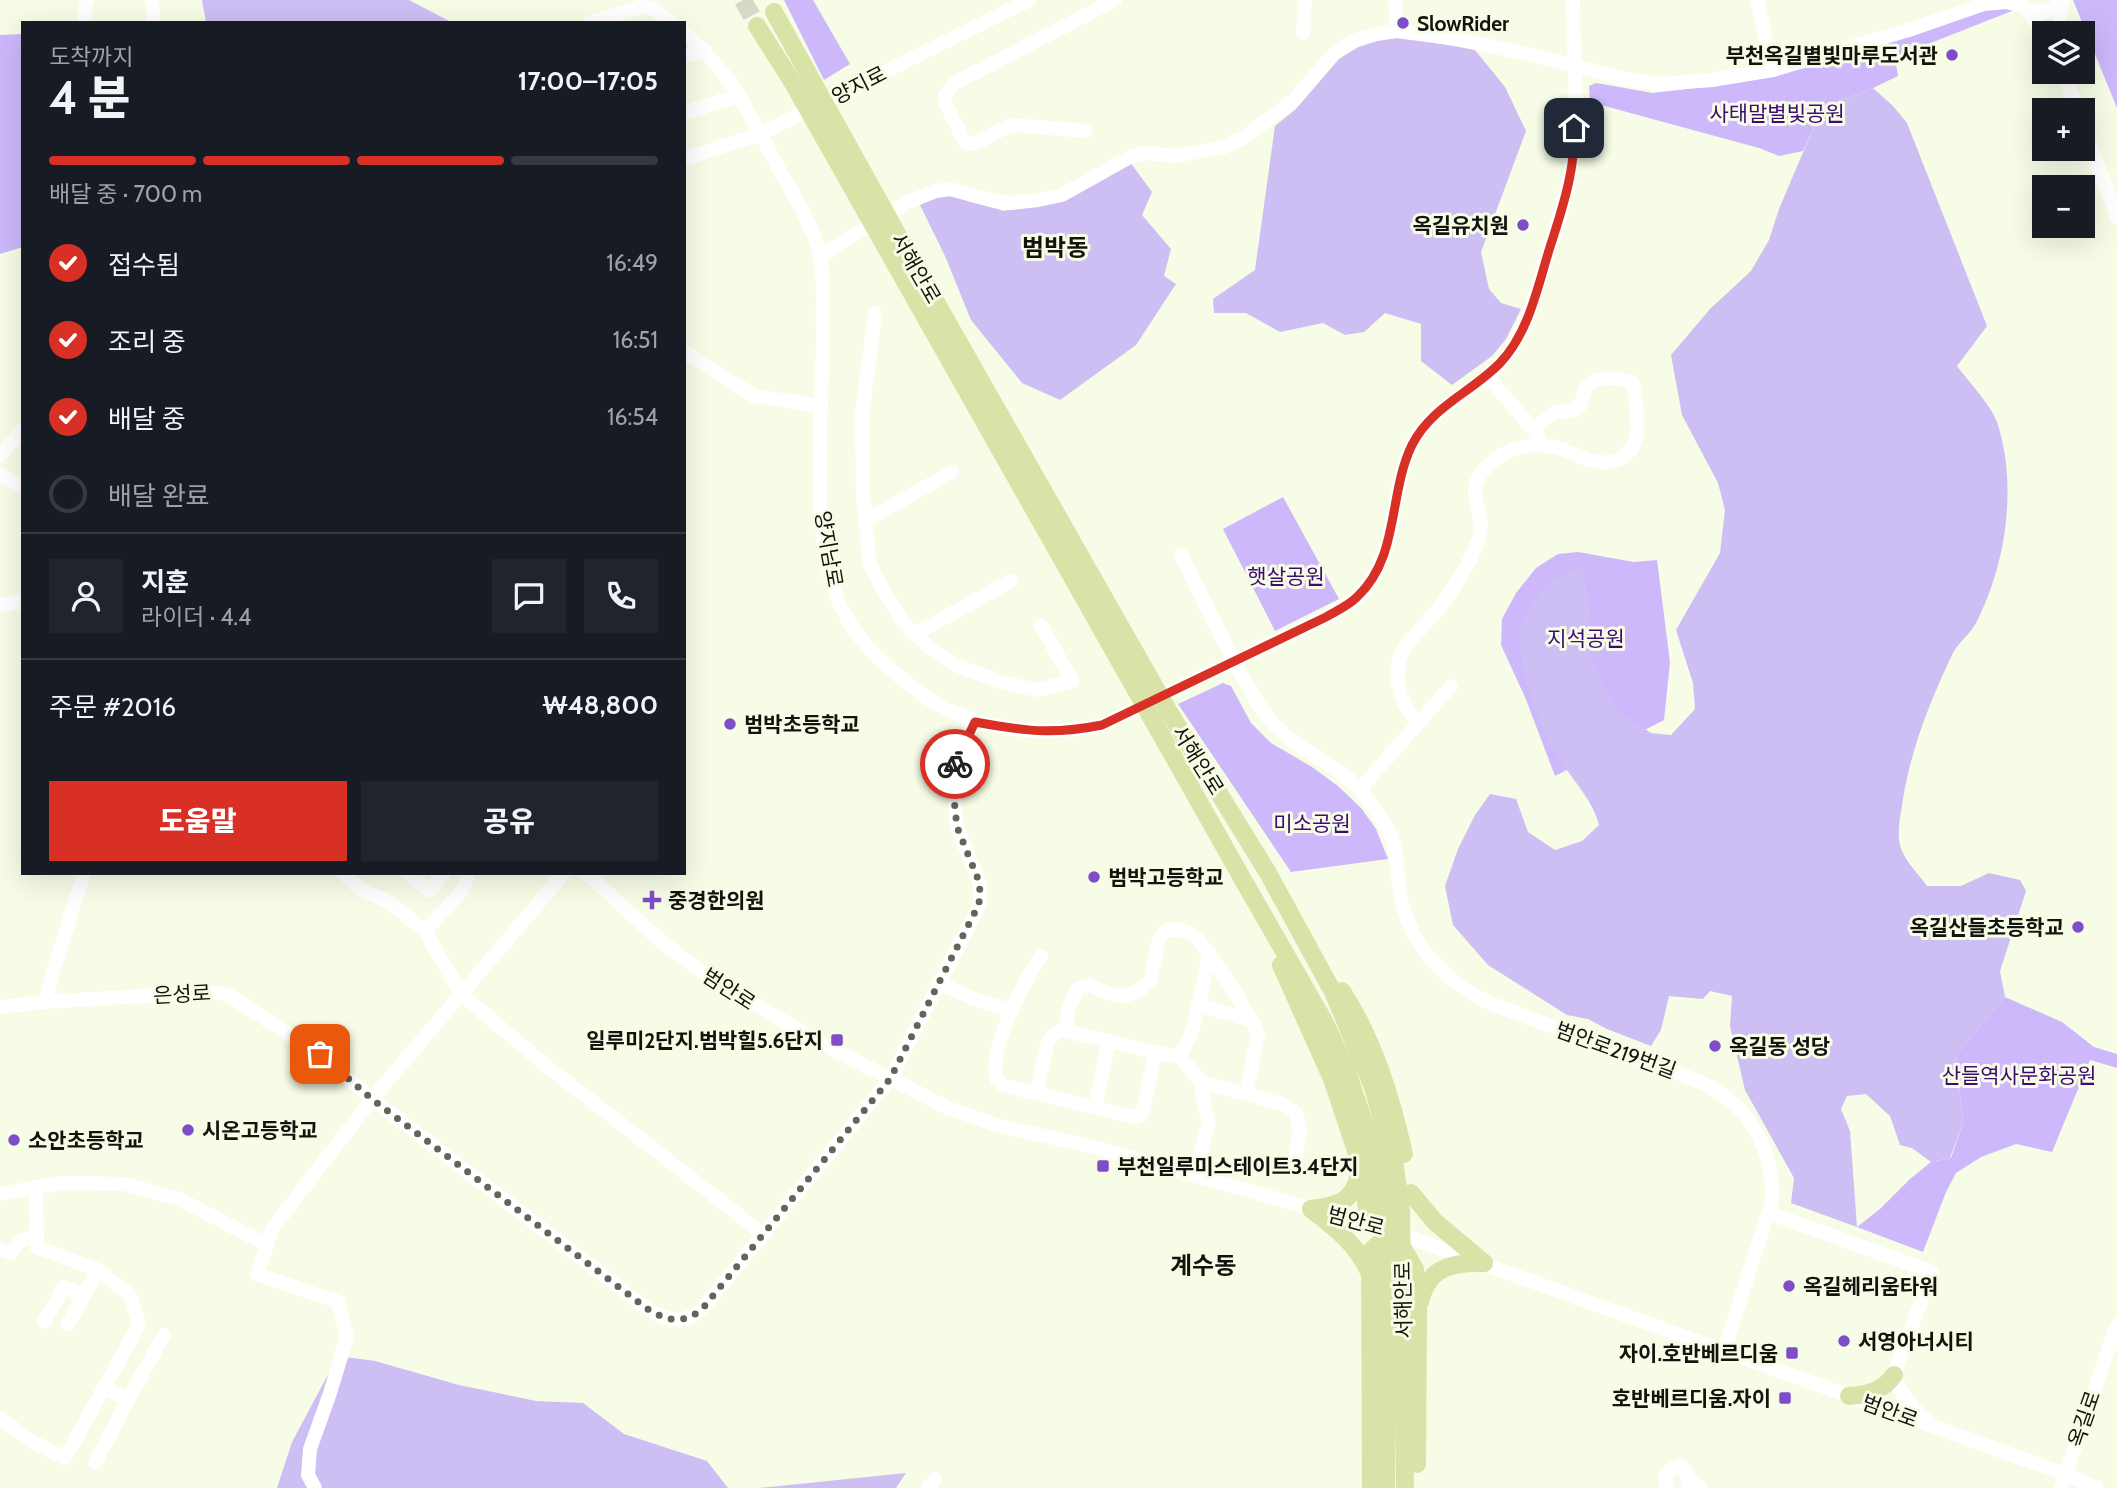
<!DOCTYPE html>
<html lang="ko">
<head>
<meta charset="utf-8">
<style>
  body { margin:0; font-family:Cabin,"Noto Sans KR",sans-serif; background:#20242c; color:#f1f3f6; height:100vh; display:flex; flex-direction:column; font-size:26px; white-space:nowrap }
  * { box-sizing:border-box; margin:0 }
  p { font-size:23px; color:#9ea1a6 }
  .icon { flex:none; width:38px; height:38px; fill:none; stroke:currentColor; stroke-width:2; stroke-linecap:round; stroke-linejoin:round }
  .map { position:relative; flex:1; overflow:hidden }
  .details { position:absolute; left:21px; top:21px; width:665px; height:854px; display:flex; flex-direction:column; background:#171b24; border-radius:0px; box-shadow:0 7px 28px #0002 }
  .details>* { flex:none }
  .controls { position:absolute; left:2032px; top:21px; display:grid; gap:14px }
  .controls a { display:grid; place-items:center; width:63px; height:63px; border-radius:0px; background:#171b24; box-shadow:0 7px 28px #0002; font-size:35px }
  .pin { position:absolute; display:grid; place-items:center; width:60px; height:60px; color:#fff; margin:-30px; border-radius:14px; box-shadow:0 4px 10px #0006 }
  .courier { position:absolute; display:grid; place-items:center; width:70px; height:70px; margin:-35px; border:5px solid #d93025; border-radius:50%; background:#fff; color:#222; box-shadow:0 2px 9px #0007 }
  .overview em { font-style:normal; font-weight:800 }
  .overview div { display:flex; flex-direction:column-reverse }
  .overview { display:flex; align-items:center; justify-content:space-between; height:119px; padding:0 28px }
  h1 { font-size:46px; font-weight:800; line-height:52px }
  .bar { display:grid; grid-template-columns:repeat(4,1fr); gap:10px 7px; align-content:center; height:84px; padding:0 28px }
  .bar i { height:9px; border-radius:5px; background:#363941 }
  .bar .current { background:#d93025 }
  .bar p { grid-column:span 4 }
  .line { display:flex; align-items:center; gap:18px; padding:0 28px; border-top:2px solid #363941 }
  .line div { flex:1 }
  .round { display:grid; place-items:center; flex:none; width:74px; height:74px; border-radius:0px; background:#20242c }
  ol { padding:0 28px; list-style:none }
  li { display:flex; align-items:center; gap:21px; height:77px }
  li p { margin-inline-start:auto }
  li .icon { padding:7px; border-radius:50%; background:#d93025; color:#fff; stroke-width:4 }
  li:last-child { color:#9ea1a6 }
  li i { width:38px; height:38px; border:4px solid #363941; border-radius:50% }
  .action { display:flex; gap:14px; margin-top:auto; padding:14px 28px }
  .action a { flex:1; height:80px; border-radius:0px; background:#d93025; color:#fff; font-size:28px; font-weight:800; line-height:80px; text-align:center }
  .action a+a { background:#20242c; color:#f1f3f6 }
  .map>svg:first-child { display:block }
  .green { fill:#ccb8fb }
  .forest { fill:#cdbef3 }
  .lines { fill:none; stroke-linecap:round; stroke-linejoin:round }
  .major-tunnel { stroke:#d5d9c6; stroke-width:18; stroke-dasharray:18 9; stroke-linecap:butt }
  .minor { stroke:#fff; stroke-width:14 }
  .major { stroke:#d9e3a8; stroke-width:18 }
  .done { stroke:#636559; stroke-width:7; stroke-dasharray:0 12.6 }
  .route { stroke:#d93025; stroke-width:9 }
  .poi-dot { fill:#7d4ec7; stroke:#f7fce7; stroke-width:2.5 }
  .labels { text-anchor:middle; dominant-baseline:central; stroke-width:6; stroke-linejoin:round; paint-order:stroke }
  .poi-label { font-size:21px; font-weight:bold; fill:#13140d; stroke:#f7fce7; text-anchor:start }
  .street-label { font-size:21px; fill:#13140d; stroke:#f7fce7 }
  .park-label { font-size:21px; fill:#3d0c73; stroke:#f7fce7 }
  .quarter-label { font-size:24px; font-weight:bold; fill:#13140d; stroke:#f7fce7 }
</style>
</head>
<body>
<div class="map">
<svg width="2117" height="1488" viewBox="0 0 2117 1488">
  <rect width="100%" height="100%" fill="#f7fce7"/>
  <g class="green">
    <polygon points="784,0 813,0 850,64 824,80"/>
    <polygon points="2073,0 2117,0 2117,108"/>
    <polygon points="1989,7 2017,9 1895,57 1898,76 1873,88 1831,104 1815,124 1803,151 1779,156 1759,148 1590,102 1589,86 1596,83 1653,93 1712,86"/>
    <polygon points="23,34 23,247 0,254 0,35"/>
    <polygon points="1283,497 1339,599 1275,631 1223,529"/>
    <polygon points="1578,552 1634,562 1657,560 1670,662 1664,720 1555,776 1525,697 1501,645 1502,619 1516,593 1536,568 1558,554"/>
    <polygon points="1223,683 1231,686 1251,723 1271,743 1312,767 1338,786 1361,808 1376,829 1388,859 1291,872 1178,704"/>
    <polygon points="2005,997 2062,1022 2094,1047 2117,1054 2117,1068 2090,1060 2052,1152 2016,1144 1981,1157 1956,1173 1946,1192 1923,1252 1857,1227 1880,1209 1910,1179 1931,1162 1951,1158 1963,1123 1956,1055"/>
  </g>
  <g class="forest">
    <polygon points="202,0 409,0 451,22 481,23 206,23"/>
    <polygon points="1400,36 1475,50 1505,87 1526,131 1481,252 1489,289 1501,303 1521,309 1506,339 1492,356 1452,385 1421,361 1421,324 1385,313 1364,332 1345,335 1323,323 1280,332 1246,313 1214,313 1213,299 1255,270 1275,126 1296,109 1339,59 1363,44"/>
    <path d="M1873,88l20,18 14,17 80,203 -30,40c11,15 34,39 40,56 21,63 9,143 -21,201 -6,11 -17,19 -23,30 -22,46 -42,95 -50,146 -2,16 -8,36 -1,52 5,12 18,25 25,35h34l28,-13 31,7 6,11 -26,80 5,26 -49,58 7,68 -13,35 -19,4 -19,-14 -12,-3 -10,-29 -24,-22 -19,2 -6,13 9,22 7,96 -66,-24 3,-25 -49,-88 -15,-64 2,-30 -22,-5 -7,8 -34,-3 -8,34 -10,16 -44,-17 -19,-10 -21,-4 -79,-50 -35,-40 -8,-39 13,-37 17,-34 15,-21 26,5 12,33 27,18 27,-9 17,-16c-6,-25 -28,-47 -42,-69 -18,-29 -44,-99 -36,-133 1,-6 7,-13 11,-18 12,-20 28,-32 51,-37l8,49 -2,31 11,31 19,33 32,21 20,2 24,-26 -2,-26 -17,-53 44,-77 5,-43 -7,-27 -36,-68 -11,-60 39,-46 41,-38 18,-31 10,-31 36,-85 16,-20z"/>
    <polygon points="1130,162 1152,192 1142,215 1171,249 1164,276 1176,284 1136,345 1060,400 1022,383 971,320 945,256 920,205 936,197 952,195 977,201 1003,211 1063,198"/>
    <polygon points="338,1356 375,1361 459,1385 536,1401 583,1403 624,1434 707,1461 728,1488 277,1488 292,1442"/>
    <polygon points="906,1473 896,1488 759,1488"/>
  </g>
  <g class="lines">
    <polyline class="major-tunnel" points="743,0 757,26"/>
    <g class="minor">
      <polyline points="152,0 154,23"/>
      <polyline points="1395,0 1397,31"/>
      <polyline points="1757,0 1773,70"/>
      <path d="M2018,1c13,15 32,14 44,-1"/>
      <polyline points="2027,9 2044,34"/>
      <polyline points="84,23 86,0"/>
      <polyline points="589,23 643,6 654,9 671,23"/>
      <path d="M684,33c48,38 68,86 96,138 15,26 34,56 40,86 5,24 2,50 3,74 0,81 -16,205 19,278 16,34 45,58 74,81 54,41 122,48 186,35l224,-108c10,-6 22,-11 31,-20 43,-40 31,-103 55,-152 20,-41 65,-53 92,-86 20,-25 29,-57 38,-87 10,-34 24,-68 29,-102 9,-54 2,-115 2,-170"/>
      <polyline points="1303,33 1305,0"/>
      <polyline points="2058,33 2062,0"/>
      <polyline points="684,56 705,50"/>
      <polyline points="2063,72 2078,110"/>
      <polyline points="684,113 740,95"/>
      <polyline points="2082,123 2117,217"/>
      <path d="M1085,131l-72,-6c-16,4 -29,18 -44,19l-5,-3 -19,-39v-7l8,-11 162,-84"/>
      <polyline points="684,159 760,134 1029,0"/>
      <polyline points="820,256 910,201 936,191 950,189 994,201 1011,203 1038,200 1062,195 1130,157 1144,153 1177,156 1223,147 1243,138 1293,101 1334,53 1354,41 1376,34 1397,31 1457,39 1537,56 1623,79 1660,84 1712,80 1773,70 1912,29 1984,4 2006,2 2023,6"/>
      <polyline points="875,313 862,415 863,495 870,564 881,586 902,621 915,634 934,651 958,666 1001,682 1037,690 1072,681 1041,625"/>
      <polyline points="684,352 754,396 821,406"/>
      <polyline points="1487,376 1539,436"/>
      <polyline points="0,456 23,429"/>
      <polyline points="0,475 23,487"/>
      <polyline points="865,521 952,472"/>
      <path d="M1181,555c20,40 39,80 60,119 10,17 18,35 32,49 27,31 71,42 95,77 8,11 17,23 23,36 8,21 6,46 11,68 12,46 45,77 85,98l216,81c46,23 71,66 69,117l-48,151"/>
      <polyline points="0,605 23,601"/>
      <polyline points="915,634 1011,581"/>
      <path d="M1419,723c-12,-12 -19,-24 -21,-41 -4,-38 22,-48 42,-75 14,-19 29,-42 37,-64 15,-35 -23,-49 16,-82 15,-12 36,-18 55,-15 25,3 50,27 75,11 8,-5 12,-13 14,-22 2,-15 -2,-32 -3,-47l-2,-5c-11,-6 -37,-8 -45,4 -5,7 -4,15 -9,22l-24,4 -21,16"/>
      <polyline points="1360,789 1451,686"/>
      <polyline points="343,873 360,889 389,902 425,931 461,994 544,1064 763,1234"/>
      <polyline points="408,873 429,891 445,873"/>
      <polyline points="586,873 662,942 709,977 815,1040 948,1108 999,1126 1086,1145 1392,1231 2065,1474 2096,1488"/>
      <polyline points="425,931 461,892 469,873"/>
      <path d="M1041,956c-16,25 -55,95 -44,124l8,6 130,31 7,-3 2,-7 11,-55c6,1 16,5 22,3 17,-6 28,-84 32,-102"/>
      <polyline points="939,983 972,998 1010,1010"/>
      <polyline points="44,1002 84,873"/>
      <polyline points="1198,1005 1251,1020"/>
      <path d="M0,1007l44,-5 165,-10 18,2 92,60 53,45 277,211c20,12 36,14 54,-2l187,-229 90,-175v-20l-23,-57 -5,-56 23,-50"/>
      <path d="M1066,1030l2,-19 9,-22 12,-4c26,12 38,18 61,-4l9,-41 3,-6 6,-4h13l16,7 36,52 23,39 2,7 -12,59 36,10 14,9 4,19 -5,26"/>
      <polyline points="1179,1055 1201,1082 1204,1104 1209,1121 1195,1176"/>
      <polyline points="1201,1082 1246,1094"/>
      <polyline points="1036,1093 1048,1041 1053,1035 1060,1030 1155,1052"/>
      <polyline points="1095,1107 1109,1040"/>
      <polyline points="0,1194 61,1183 125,1184 181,1200 266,1244"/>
      <path d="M1769,1213l163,59 -38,103c5,19 20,35 35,47"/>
      <polyline points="0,1249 10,1253 19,1242 37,1235"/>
      <polyline points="44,1322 64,1287 84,1295"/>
      <polyline points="68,1324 98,1270"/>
      <polyline points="104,1388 128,1400 164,1335"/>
      <polyline points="0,1419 35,1443 65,1458 139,1325 130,1295 98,1270 37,1247 36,1187"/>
      <polyline points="95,1463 128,1400"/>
      <polyline points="1690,1480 1701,1488"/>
      <polyline points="315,1488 308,1475 310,1449 330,1393 347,1337 338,1302 257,1274 272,1229 372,1099 564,873"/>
      <polyline points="928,1488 935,1479"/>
      <path d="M1667,1488l-2,-12 5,-6 10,-4c8,7 11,12 7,22"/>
      <polyline points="2061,1488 2117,1325"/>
    </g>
    <g class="major">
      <polyline points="774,12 899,237 1169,712 1268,873 1333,992 1373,1087 1395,1167 1401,1211 1405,1488"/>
      <polyline points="757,26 793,83 1246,885 1324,1021 1346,1068 1377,1162 1384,1209 1386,1264 1386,1488"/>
      <polyline points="1281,965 1332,1079 1361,1166 1367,1209 1392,1231 1370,1252 1371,1488"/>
      <path d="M1342,991c32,50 49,106 62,163"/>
      <polyline points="1411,1193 1435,1222 1484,1263"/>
      <path d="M1311,1209c23,18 46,35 58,63"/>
      <path d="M1311,1209c26,-3 43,-7 48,-36"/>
      <polyline points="1402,1247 1415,1269 1418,1312 1417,1464"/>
      <path d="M1420,1302c8,-35 32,-40 64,-39"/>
      <path d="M1849,1396c19,-1 34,-5 45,-21"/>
    </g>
  </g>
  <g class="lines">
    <path class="done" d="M320,1054l52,45 277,211c20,12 36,14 54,-2l187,-229 89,-175 1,-20 -23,-57 -6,-56 4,-7"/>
    <path class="route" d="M955,764l20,-42c50,9 77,13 127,3l224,-108c10,-6 22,-11 31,-20 43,-40 31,-103 55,-152 19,-38 60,-53 88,-82 29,-30 38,-78 50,-116 8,-25 17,-51 21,-77 3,-14 2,-28 3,-42"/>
  </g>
  <g class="poi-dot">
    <circle cx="1403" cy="23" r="7"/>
    <circle cx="1952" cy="55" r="7"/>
    <circle cx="1523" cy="225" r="7"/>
    <circle cx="730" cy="724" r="7"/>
    <circle cx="1094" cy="877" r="7"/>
    <path d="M648.5 889.5h7v7h7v7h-7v7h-7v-7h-7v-7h7z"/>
    <circle cx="2078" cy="927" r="7"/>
    <rect x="830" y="1033" width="14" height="14" rx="3.5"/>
    <circle cx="1715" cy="1046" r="7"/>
    <circle cx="188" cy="1130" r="7"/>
    <circle cx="14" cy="1140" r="7"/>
    <rect x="1096" y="1159" width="14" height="14" rx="3.5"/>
    <circle cx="1789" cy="1286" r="7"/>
    <circle cx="1844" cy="1341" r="7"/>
    <rect x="1785" y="1346" width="14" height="14" rx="3.5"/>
    <rect x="1778" y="1391" width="14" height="14" rx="3.5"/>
  </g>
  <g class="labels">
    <g class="poi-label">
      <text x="1417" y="23">SlowRider</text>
      <text x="1938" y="55" text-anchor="end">부천옥길별빛마루도서관</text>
      <text x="1509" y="225" text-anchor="end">옥길유치원</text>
      <text x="744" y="724">범박초등학교</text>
      <text x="1108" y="877">범박고등학교</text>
      <text x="668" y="900">중경한의원</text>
      <text x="2064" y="927" text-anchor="end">옥길산들초등학교</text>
      <text x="823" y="1040" text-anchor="end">일루미2단지.범박힐5.6단지</text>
      <text x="1729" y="1046">옥길동 성당</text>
      <text x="202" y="1130">시온고등학교</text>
      <text x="28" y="1140">소안초등학교</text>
      <text x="1117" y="1166">부천일루미스테이트3.4단지</text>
      <text x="1803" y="1286">옥길헤리움타워</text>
      <text x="1858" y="1341">서영아너시티</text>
      <text x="1778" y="1353" text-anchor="end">자이.호반베르디움</text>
      <text x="1771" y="1398" text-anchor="end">호반베르디움.자이</text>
    </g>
    <g class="street-label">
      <text transform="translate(859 85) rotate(-27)">양지로</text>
      <text transform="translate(916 268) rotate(60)">서해안로</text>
      <text transform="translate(829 549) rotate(80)">양지남로</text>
      <text transform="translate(1198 760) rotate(58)">서해안로</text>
      <text transform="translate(729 989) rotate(33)">범안로</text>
      <text transform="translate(182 994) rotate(-3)">은성로</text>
      <text transform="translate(1616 1050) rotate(20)">범안로219번길</text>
      <text transform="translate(1356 1221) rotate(15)">범안로</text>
      <text transform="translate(1403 1300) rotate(-91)">서해안로</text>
      <text transform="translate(1890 1411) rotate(20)">범안로</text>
      <text transform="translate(2084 1419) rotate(-71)">옥길로</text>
    </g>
    <g class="park-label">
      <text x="1777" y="113">사태말별빛공원</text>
      <text x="1286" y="576">햇살공원</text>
      <text x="1586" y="638">지석공원</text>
      <text x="1312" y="823">미소공원</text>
      <text x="2019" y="1075">산들역사문화공원</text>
    </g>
    <g class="quarter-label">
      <text x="1055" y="247">범박동</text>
      <text x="1203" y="1265">계수동</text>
    </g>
  </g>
</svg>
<div class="controls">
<a><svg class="icon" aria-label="layers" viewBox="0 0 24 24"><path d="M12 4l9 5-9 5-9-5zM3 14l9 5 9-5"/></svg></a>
<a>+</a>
<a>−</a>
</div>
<div class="pin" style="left:320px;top:1054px;background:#ea580c"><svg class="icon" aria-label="bag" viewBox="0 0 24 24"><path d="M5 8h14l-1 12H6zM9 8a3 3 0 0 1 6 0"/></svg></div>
<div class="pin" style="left:1574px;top:128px;background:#1f2937"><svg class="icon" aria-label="home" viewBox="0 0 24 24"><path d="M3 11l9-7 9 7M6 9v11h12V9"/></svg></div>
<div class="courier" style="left:955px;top:764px"><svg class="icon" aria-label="bike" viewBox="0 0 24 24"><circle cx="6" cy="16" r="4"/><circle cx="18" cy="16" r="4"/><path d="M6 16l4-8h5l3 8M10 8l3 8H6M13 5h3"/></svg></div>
<section class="details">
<div class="overview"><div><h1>4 분</h1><p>도착까지</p></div><em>17:00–17:05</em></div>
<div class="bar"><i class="current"></i><i class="current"></i><i class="current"></i><i></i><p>배달 중 · 700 m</p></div>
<ol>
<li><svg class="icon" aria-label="check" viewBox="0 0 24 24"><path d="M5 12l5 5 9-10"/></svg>접수됨<p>16:49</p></li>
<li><svg class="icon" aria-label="check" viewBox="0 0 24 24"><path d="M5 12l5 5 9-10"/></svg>조리 중<p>16:51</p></li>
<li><svg class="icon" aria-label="check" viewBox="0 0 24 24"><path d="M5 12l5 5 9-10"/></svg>배달 중<p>16:54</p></li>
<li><i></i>배달 완료</li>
</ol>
<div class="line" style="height:126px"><a class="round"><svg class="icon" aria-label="person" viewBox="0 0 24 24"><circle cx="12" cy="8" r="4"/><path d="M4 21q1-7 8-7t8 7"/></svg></a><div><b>지훈</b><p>라이더 · 4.4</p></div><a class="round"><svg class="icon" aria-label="chat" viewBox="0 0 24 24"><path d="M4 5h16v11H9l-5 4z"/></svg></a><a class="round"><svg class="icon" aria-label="phone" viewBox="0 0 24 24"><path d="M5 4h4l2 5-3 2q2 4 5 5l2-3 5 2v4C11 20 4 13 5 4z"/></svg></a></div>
<div class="line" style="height:91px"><div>주문 #2016</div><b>₩48,800</b></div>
<div class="action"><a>도움말</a><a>공유</a></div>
</section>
</div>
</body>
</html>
